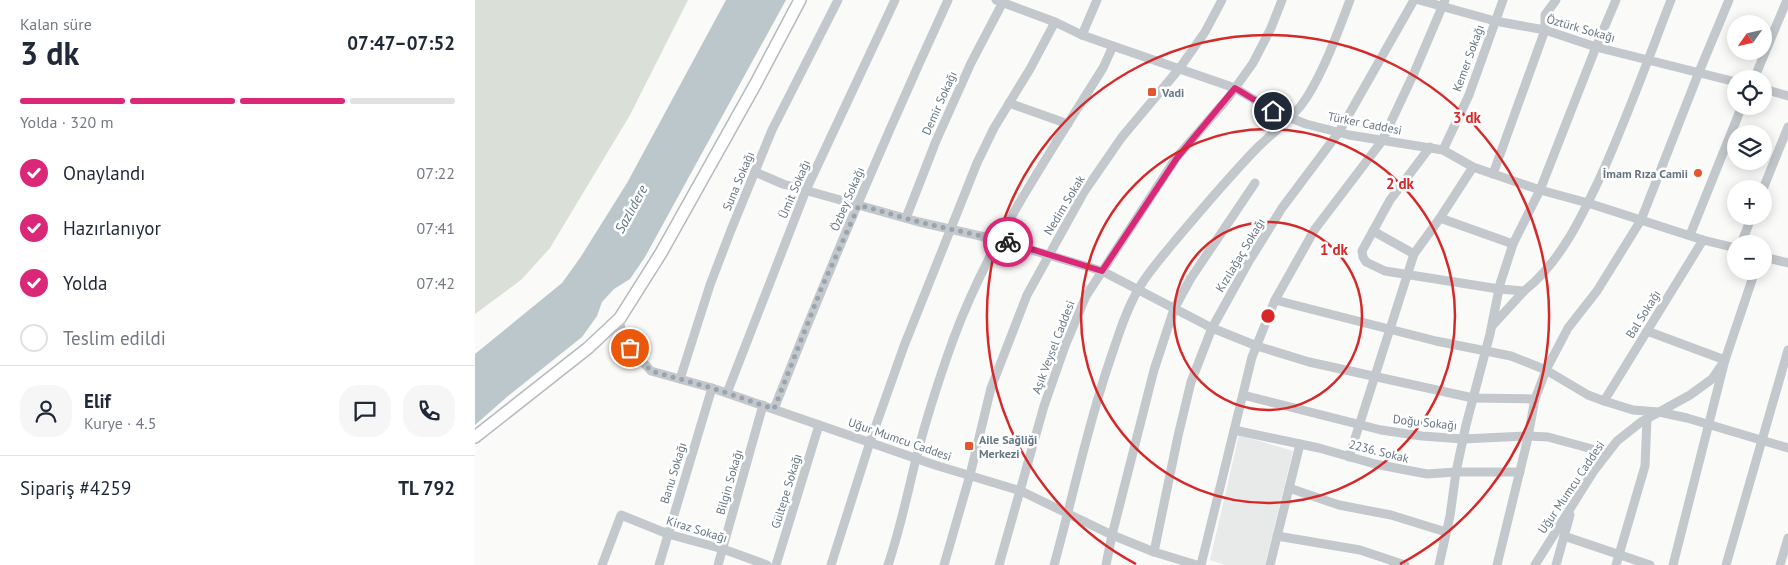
<!DOCTYPE html>
<html lang="tr">
<head>
<meta charset="utf-8">
<style>
  body { margin:0; font-family:"PT Sans",sans-serif; background:#f6f6f7; color:#1f2937; height:100vh; display:flex; flex-direction:column; font-size:19px; white-space:nowrap }
  * { box-sizing:border-box; margin:0 }
  p { font-size:16px; color:#747a83 }
  .icon { flex:none; width:28px; height:28px; fill:none; stroke:currentColor; stroke-width:2; stroke-linecap:round; stroke-linejoin:round }
  .map { position:relative; flex:1; overflow:hidden }
  .panel { display:flex; flex-direction:column; background:#fff; width:475px }
  .panel>* { flex:none }
  .needle { width:32px; rotate:236deg }
  .fabs { position:absolute; left:1252px; top:15px; display:grid; gap:10px }
  .fabs a { display:grid; place-items:center; width:45px; height:45px; border-radius:50%; background:#fff; box-shadow:0 2px 12px #0003; font-size:25px }
  .pin { position:absolute; display:grid; place-items:center; width:42px; height:42px; color:#fff; margin:-21px; border:2px solid #fff; border-radius:50%; box-shadow:0 1px 5px #0007 }
  .courier { position:absolute; display:grid; place-items:center; width:50px; height:50px; margin:-25px; border:4px solid #db2777; border-radius:50%; background:#fff; color:#222; box-shadow:0 1px 6px #0007 }
  .overview em { font-style:normal; font-weight:700 }
  .overview div { display:flex; flex-direction:column-reverse }
  .overview { display:flex; align-items:center; justify-content:space-between; height:85px; padding:0 20px }
  h1 { font-size:32px; font-weight:700; line-height:38px }
  .bar { display:grid; grid-template-columns:repeat(4,1fr); gap:8px 5px; align-content:center; height:60px; padding:0 20px }
  .bar i { height:6px; border-radius:4px; background:#e0e1e3 }
  .bar .active { background:#db2777 }
  .bar p { grid-column:span 4 }
  .line { display:flex; align-items:center; gap:12px; padding:0 20px; border-top:1px solid #e0e1e3 }
  .line div { flex:1 }
  .round { display:grid; place-items:center; flex:none; width:52px; height:52px; border-radius:20px; background:#f6f6f7 }
  ol { padding:0 20px; list-style:none }
  li { display:flex; align-items:center; gap:15px; height:55px }
  li p { margin-inline-start:auto }
  li .icon { padding:5px; border-radius:50%; background:#db2777; color:#fff; stroke-width:4 }
  li:last-child { color:#747a83 }
  li i { width:28px; height:28px; border:2px solid #e0e1e3; border-radius:50% }
  main { display:flex; flex:1; min-height:0 }
  .map>svg:first-child { display:block }
  .built { fill:#e8e9e9 }
  .green { fill:#dadfd7 }
  .water { fill:#bbc7cb }
  .lines { fill:none; stroke-linecap:round; stroke-linejoin:round }
  .major-casing { stroke:#b5babe; stroke-width:14 }
  .minor { stroke:#c3c8cc; stroke-width:9 }
  .major { stroke:#fff; stroke-width:11 }
  .done { stroke:#99a4ac; stroke-width:5; stroke-dasharray:0 9 }
  .route { stroke:#db2777; stroke-width:6 }
  .ring { fill:none; stroke:#d62828; stroke-width:2.5 }
  .poi-dot { fill:#e4572e; stroke:#fff; stroke-width:2 }
  .labels { text-anchor:middle; dominant-baseline:central; stroke-width:5; stroke-linejoin:round; paint-order:stroke }
  .street-label { font-size:12px; fill:#657683; stroke:#fff }
  .poi-label { font-size:12px; font-weight:bold; fill:#657683; stroke:#fff; text-anchor:start }
  .water-label { font-size:14px; font-style:italic; fill:#60757c; stroke:#fff }
  .centre { fill:#d62828; stroke:#fff; stroke-width:2.5 }
  .ring-label { font-size:15px; text-anchor:middle; font-weight:bold; fill:#d62828; stroke:#fff; stroke-width:5; stroke-linejoin:round; paint-order:stroke }
</style>
</head>
<body>
<main>
<section class="panel">
<div class="overview"><div><h1>3 dk</h1><p>Kalan süre</p></div><em>07:47–07:52</em></div>
<div class="bar"><i class="active"></i><i class="active"></i><i class="active"></i><i></i><p>Yolda · 320 m</p></div>
<ol>
<li><svg class="icon" aria-label="check" viewBox="0 0 24 24"><path d="M5 12l5 5 9-10"/></svg>Onaylandı<p>07:22</p></li>
<li><svg class="icon" aria-label="check" viewBox="0 0 24 24"><path d="M5 12l5 5 9-10"/></svg>Hazırlanıyor<p>07:41</p></li>
<li><svg class="icon" aria-label="check" viewBox="0 0 24 24"><path d="M5 12l5 5 9-10"/></svg>Yolda<p>07:42</p></li>
<li><i></i>Teslim edildi</li>
</ol>
<div class="line" style="height:90px"><a class="round"><svg class="icon" aria-label="person" viewBox="0 0 24 24"><circle cx="12" cy="8" r="4"/><path d="M4 21q1-7 8-7t8 7"/></svg></a><div><b>Elif</b><p>Kurye · 4.5</p></div><a class="round"><svg class="icon" aria-label="chat" viewBox="0 0 24 24"><path d="M4 5h16v11H9l-5 4z"/></svg></a><a class="round"><svg class="icon" aria-label="phone" viewBox="0 0 24 24"><path d="M5 4h4l2 5-3 2q2 4 5 5l2-3 5 2v4C11 20 4 13 5 4z"/></svg></a></div>
<div class="line" style="height:65px"><div>Sipariş #4259</div><b>TL 792</b></div>
</section>
<div class="map">
<svg width="1313" height="565" viewBox="0 0 1313 565">
  <rect width="100%" height="100%" fill="#fafaf8"/>
  <polygon class="built" points="764,435 818,451 790,565 750,565 735,560"/>
  <polygon class="green" points="0,0 213,0 155,115 75,248 46,280 0,314"/>
  <polygon class="water" points="251,0 311,0 170,257 155,279 139,289 127,302 122,316 107,337 33,396 0,425 0,354 87,283 105,258 152,183"/>
  <g class="lines">
    <g class="major-casing">
      <polyline id="major" points="0,437 113,348 145,318 186,253 280,85 325,0"/>
    </g>
    <g class="minor">
      <polyline points="521,0 580,22 607,35 638,46 760,88 798,111 831,124 874,135 968,150 998,167 1065,190 1113,203 1228,240 1261,248"/>
      <polyline points="944,0 1020,21 1070,30 1121,47 1261,82"/>
      <polyline points="607,35 622,0"/>
      <polyline points="1279,79 1312,0"/>
      <polyline points="1289,89 1313,96"/>
      <polyline points="534,103 593,124"/>
      <path d="M955,147l-40,53 -28,51 1,6 3,5 19,9 114,18 25,2c38,-30 59,-77 79,-120 25,-56 46,-114 68,-171"/>
      <polyline points="968,150 994,95 1028,0"/>
      <polyline points="280,172 308,184 444,222 523,240 627,271 737,328 782,346 834,362 998,398 1060,399"/>
      <polyline points="1018,174 1070,30 1070,15 1081,0"/>
      <polyline points="1288,189 1313,127"/>
      <polyline points="431,218 461,141 496,63 528,2"/>
      <polyline points="965,218 1038,244"/>
      <polyline points="898,231 939,254"/>
      <polyline points="1215,235 1267,106"/>
      <polyline points="1266,244 1277,216"/>
      <polyline points="1289,257 1313,263"/>
      <polyline points="800,300 961,341 1036,356 1071,370 1113,395 1129,401 1158,410 1184,412 1212,418 1313,448"/>
      <polyline points="145,318 146,338 176,371 237,388 460,465 546,491 637,535 679,552 722,565"/>
      <polyline points="1017,326 1049,291"/>
      <polyline points="1172,331 1250,360 1198,565"/>
      <polyline points="205,379 235,285 256,230 297,130 363,0"/>
      <polyline points="252,393 331,190 420,0"/>
      <polyline points="768,395 906,430 947,436 988,439 1053,436 1073,437 1132,453"/>
      <polyline points="1129,401 1228,240"/>
      <path d="M299,409c54,-138 112,-274 174,-409"/>
      <polyline points="759,430 844,448 900,464 952,474 981,472 1045,472"/>
      <polyline points="874,457 939,254 965,218 998,167"/>
      <polyline points="814,488 864,505 916,515 971,532"/>
      <polyline points="802,536 885,550 930,565"/>
      <polyline points="1089,536 1175,565"/>
      <polyline points="679,552 703,436 716,382 737,328 773,263 807,208 864,132 939,0"/>
      <polyline points="127,565 146,515 193,534 248,549 292,565"/>
      <polyline points="184,565 237,388"/>
      <polyline points="243,565 288,405"/>
      <polyline points="301,565 344,425"/>
      <polyline points="356,565 395,442 429,346 502,163 519,128 555,69 580,22"/>
      <path d="M413,565c12,-35 19,-70 28,-106 10,-40 23,-80 37,-119 36,-98 95,-184 150,-272l10,-22"/>
      <polyline points="469,565 495,475 516,388 552,295 609,192 647,137 704,69 730,32 747,0"/>
      <polyline points="524,565 569,406 590,346 611,296 701,158 753,98 778,63 796,28 807,0"/>
      <path d="M579,565c19,-68 33,-138 56,-205 8,-23 15,-48 28,-70 9,-17 24,-33 36,-48 27,-32 54,-64 83,-94 17,-17 37,-30 50,-51 18,-29 31,-65 43,-97"/>
      <polyline points="631,565 637,535 679,370 699,309 716,278 780,183"/>
      <polyline points="726,565 777,357 800,300 840,229 907,141 939,73 970,0"/>
      <polyline points="795,565 825,444"/>
      <polyline points="964,565 975,516 981,472 991,425 1015,334 1025,284 1038,244 1065,190 1121,47 1141,0"/>
      <polyline points="1022,565 1052,442 1060,399 1071,370 1093,328 1122,291 1166,220 1224,72 1254,0"/>
      <polyline points="1060,565 1118,472 1142,441 1166,422 1215,395 1237,379 1250,360 1280,271"/>
      <polyline points="1081,565 1095,515"/>
      <polyline points="1141,565 1170,466 1172,419"/>
      <polyline points="1251,565 1313,350"/>
      <polyline points="1305,565 1313,538"/>
    </g>
    <use href="#major" class="major"/>
  </g>
  <g class="lines">
    <polyline class="done" points="155,348 176,371 237,388 299,409 347,287 384,205 444,222 533,242"/>
    <polyline class="route" points="533,242 627,271 702,158 760,88 798,111"/>
  </g>
  <g class="ring">
    <circle cx="793" cy="316" r="94"/>
    <circle cx="793" cy="316" r="187"/>
    <path d="M661 564A281 281 0 1 1 925 564"/>
  </g>
  <g class="poi-dot">
    <rect x="672" y="87" width="10" height="10" rx="2.5"/>
    <circle cx="1223" cy="173" r="5"/>
    <rect x="489" y="441" width="10" height="10" rx="2.5"/>
  </g>
  <g class="labels">
    <g class="street-label">
      <text transform="translate(1106 28) rotate(16)">Öztürk Sokağı</text>
      <text transform="translate(993 58) rotate(-70)">Kemer Sokağı</text>
      <text transform="translate(464 103) rotate(-66)">Demir Sokağı</text>
      <text transform="translate(890 123) rotate(11)">Türker Caddesi</text>
      <text transform="translate(263 181) rotate(-67)">Suna Sokağı</text>
      <text transform="translate(319 189) rotate(-67)">Ümit Sokağı</text>
      <text transform="translate(372 199) rotate(-67)">Özbey Sokağı</text>
      <text transform="translate(589 205) rotate(-59)">Nedim Sokak</text>
      <text transform="translate(765 255) rotate(-59)">Kızılağaç Sokağı</text>
      <text transform="translate(1168 314) rotate(-58)">Bal Sokağı</text>
      <text transform="translate(578 347) rotate(-69)">Aşık Veysel Caddesi</text>
      <text transform="translate(950 422) rotate(6)">Doğu Sokağı</text>
      <text transform="translate(425 439) rotate(19)">Uğur Mumcu Caddesi</text>
      <text transform="translate(904 451) rotate(14)">2236. Sokak</text>
      <text transform="translate(198 473) rotate(-73)">Banu Sokağı</text>
      <text transform="translate(254 482) rotate(-74)">Bilgin Sokağı</text>
      <text transform="translate(1096 487) rotate(-56)">Uğur Mumcu Caddesi</text>
      <text transform="translate(311 491) rotate(-73)">Gültepe Sokağı</text>
      <text transform="translate(222 529) rotate(17)">Kiraz Sokağı</text>
    </g>
    <g class="poi-label">
      <text x="687" y="92">Vadi</text>
      <text x="1213" y="173" text-anchor="end">İmam Rıza Camii</text>
      <text x="504" y="439">Aile Sağliği<tspan x="504" dy="14">Merkezi</tspan></text>
    </g>
    <g class="water-label">
      <text transform="translate(156 209) rotate(-61)">Sazlıdere</text>
    </g>
  </g>
  <circle cx="793" cy="316" r="8" class="centre"/>
  <g class="ring-label">
    <text x="992" y="123">3 dk</text>
    <text x="925" y="189">2 dk</text>
    <text x="859" y="255">1 dk</text>
  </g>
</svg>
<div class="fabs">
<a><svg class="needle" viewBox="-14 -14 28 28"><path d="M0-13l5 13h-10z" fill="#e53935"/><path d="M0 13l5-13h-10z" fill="#747a83"/></svg></a>
<a><svg class="icon" aria-label="locate" viewBox="0 0 24 24"><circle cx="12" cy="12" r="6"/><path d="M12 2v4M12 18v4M2 12h4M18 12h4"/></svg></a>
<a><svg class="icon" aria-label="layers" viewBox="0 0 24 24"><path d="M12 4l9 5-9 5-9-5zM3 14l9 5 9-5"/></svg></a>
<a>+</a>
<a>−</a>
</div>
<div class="pin" style="left:155px;top:348px;background:#ea580c"><svg class="icon" aria-label="bag" viewBox="0 0 24 24"><path d="M5 8h14l-1 12H6zM9 8a3 3 0 0 1 6 0"/></svg></div>
<div class="pin" style="left:798px;top:111px;background:#1f2937"><svg class="icon" aria-label="home" viewBox="0 0 24 24"><path d="M3 11l9-7 9 7M6 9v11h12V9"/></svg></div>
<div class="courier" style="left:533px;top:242px"><svg class="icon" aria-label="bike" viewBox="0 0 24 24"><circle cx="6" cy="16" r="4"/><circle cx="18" cy="16" r="4"/><path d="M6 16l4-8h5l3 8M10 8l3 8H6M13 5h3"/></svg></div>
</div>
</main>
</body>
</html>
